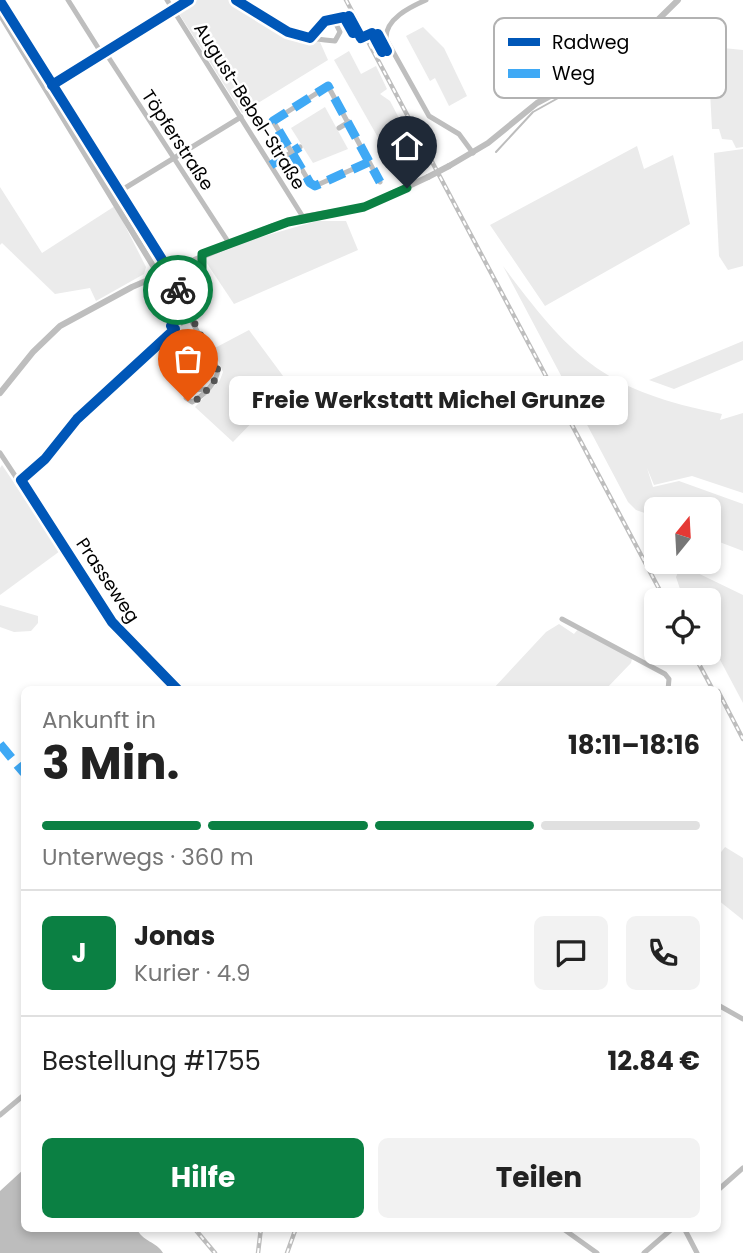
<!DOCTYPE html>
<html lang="de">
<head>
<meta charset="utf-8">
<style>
  body { margin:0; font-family:Poppins,sans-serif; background:#f2f2f2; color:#222; height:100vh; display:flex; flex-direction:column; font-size:26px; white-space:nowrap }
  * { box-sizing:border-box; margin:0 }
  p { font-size:23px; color:#767676 }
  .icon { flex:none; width:38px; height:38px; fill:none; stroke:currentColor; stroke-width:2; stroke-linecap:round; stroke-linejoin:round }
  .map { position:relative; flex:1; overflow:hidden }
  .drawer { position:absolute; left:21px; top:686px; width:700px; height:546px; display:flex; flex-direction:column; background:#fff; border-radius:10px; box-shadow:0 4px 10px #0003 }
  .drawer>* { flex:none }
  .needle { width:46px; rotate:18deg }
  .controls { position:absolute; left:644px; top:497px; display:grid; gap:14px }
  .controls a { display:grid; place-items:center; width:77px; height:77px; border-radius:10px; background:#fff; box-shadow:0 4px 10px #0003; font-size:35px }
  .pin { position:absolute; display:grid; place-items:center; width:60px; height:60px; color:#fff; margin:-72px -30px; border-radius:50% 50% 50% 0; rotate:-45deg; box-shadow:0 0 7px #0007 }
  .pin .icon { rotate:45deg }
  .courier { position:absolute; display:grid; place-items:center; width:70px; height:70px; margin:-35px; border:5px solid #0b8043; border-radius:50%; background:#fff; color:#222; box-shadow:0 2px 9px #0007 }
  .bubble { position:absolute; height:49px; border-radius:10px; background:#fff; box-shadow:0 4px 10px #0003; font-size:23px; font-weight:700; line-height:49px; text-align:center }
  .overview em { font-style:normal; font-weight:700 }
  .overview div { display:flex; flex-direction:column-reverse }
  .overview { display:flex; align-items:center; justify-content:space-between; height:119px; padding:0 21px }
  h1 { font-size:46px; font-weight:700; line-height:52px }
  .bar { display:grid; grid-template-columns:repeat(4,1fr); gap:10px 7px; align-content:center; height:84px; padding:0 21px }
  .bar i { height:9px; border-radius:5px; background:#e0e0e0 }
  .bar .selected { background:#0b8043 }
  .bar p { grid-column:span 4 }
  .line { display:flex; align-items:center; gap:18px; padding:0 21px; border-top:2px solid #e0e0e0 }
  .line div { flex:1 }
  .round { display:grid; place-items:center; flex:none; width:74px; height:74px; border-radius:10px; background:#f2f2f2 }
  .cta { display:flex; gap:14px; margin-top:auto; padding:14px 21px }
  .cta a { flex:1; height:80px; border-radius:10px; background:#0b8043; color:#fff; font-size:28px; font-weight:700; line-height:80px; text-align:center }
  .cta a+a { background:#f2f2f2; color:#222 }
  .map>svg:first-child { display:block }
  .green { fill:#ebebeb }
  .water { fill:#bdbdbd }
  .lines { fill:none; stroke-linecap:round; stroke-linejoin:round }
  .stream { stroke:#bdbdbd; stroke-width:2 }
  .minor { stroke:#bebebe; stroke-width:5 }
  .tertiary { stroke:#bebebe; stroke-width:6 }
  .rail-casing { stroke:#bebebe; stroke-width:4.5 }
  .rail { stroke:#fff; stroke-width:2; stroke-dasharray:5; stroke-linecap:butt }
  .tertiary-bridge { stroke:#bebebe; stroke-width:6 }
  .quiet { stroke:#3fa9f5; stroke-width:9; stroke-dasharray:18 9; stroke-linecap:butt }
  .cycleway-casing { stroke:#fff; stroke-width:15 }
  .cycleway { stroke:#0057b8; stroke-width:10 }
  .done { stroke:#595959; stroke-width:7; stroke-dasharray:0 12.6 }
  .route { stroke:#0b8043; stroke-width:9 }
  .labels { text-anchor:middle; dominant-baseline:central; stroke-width:5; stroke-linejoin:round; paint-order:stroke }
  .street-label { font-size:18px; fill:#000; stroke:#fff }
  .key { fill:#fff; stroke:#b2b2b2; stroke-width:2 }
  .key-label { font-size:19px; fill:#000 }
</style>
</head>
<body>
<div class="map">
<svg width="743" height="1253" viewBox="0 0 743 1253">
  <rect width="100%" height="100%" fill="#fff"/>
  <g class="green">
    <polygon points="197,0 230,0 279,31 320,42 328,60 242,113 178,12"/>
    <polygon points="423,27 444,48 467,96 449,106 435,78 430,81 406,36"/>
    <polygon points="723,48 743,50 743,147 736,148 732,140 722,139 719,129 712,129 708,54"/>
    <polygon points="349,51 361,74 376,66 387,89 380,94 390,101 411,141 402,146 410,162 397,171 334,60"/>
    <polygon points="325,107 348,149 313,163 291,128"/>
    <polygon points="637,146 644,169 673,155 690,224 545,306 490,225"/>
    <polygon points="743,149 743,266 728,270 719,256 714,153"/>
    <polygon points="0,187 42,253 115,206 146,267 144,274 96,301 90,288 55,294 2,243 0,245"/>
    <polygon points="317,221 346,221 358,250 234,304 206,262 207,256 243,242"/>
    <path d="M503,266c70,94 101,124 219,148l-2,6 23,-7v80l-51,-17 -38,9 -7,-17 6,19 26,-6 64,23v47l-34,-13v-29h-53v8l-20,-7 -8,-8z"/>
    <polygon points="249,330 289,384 233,442 195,407 220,380 223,372 213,349"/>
    <polygon points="743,341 743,360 674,389 649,380"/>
    <polygon points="2,465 60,551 0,595 0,468"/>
    <polygon points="681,565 743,595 743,703 709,639 709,600 698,600 688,588 680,589 676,577"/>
    <polygon points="0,605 38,616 38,623 31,631 14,632 0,627"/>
    <polygon points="559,624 574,634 579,628 633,655 631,663 606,689 492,690 546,632"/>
    <polygon points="725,847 743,858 743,920 718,900 718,856"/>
  </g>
  <path class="water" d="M24,1169v59l113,1c5,12 20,13 26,24h-163v-62z"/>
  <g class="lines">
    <polyline class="stream" points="496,152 533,112 614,67"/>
    <g class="minor">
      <polyline points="68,0 102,54"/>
      <polyline points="167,0 303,217"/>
      <path d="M236,0l61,35c12,3 25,5 38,6l5,-9 -5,-10 -7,-2 -18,18"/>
      <path d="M426,0c-16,7 -41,19 -40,39l43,77 30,18 14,19"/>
      <polyline points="105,52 229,243"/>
      <polyline points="46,89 189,0"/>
      <polyline points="339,128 349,122"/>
      <polyline points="369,162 315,186 310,183 273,121 328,86 380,182"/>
      <polyline points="271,165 300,147"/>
      <polyline points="112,196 241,117"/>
      <polyline points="189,316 177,291 202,272 202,255"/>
      <polyline points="0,453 112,622 178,690"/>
      <path d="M21,480l24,-21 32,-40 112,-103 29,54c-2,14 -15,26 -26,32l-6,-4 3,-8 19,-1"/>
      <polyline points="562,619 665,674 669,679 668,690"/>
      <polyline points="718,1005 743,1019"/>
      <polyline points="0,1115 24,1095"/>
      <polyline points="718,1190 743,1168"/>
      <polyline points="562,1228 597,1253"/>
      <polyline points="684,1228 697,1253"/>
      <polyline points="644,1253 673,1228"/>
    </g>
    <g class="tertiary">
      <polyline points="0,14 158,274"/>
      <polyline points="449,166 488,143 537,103 616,61 678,0"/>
      <polyline points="0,393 33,352 60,326 132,287 273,226 303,217 364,207 428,177"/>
    </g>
    <g class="rail-casing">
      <g id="rail">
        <polyline points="346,0 665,600"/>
        <polyline points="693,653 713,690"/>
        <polyline points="718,691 743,739"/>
        <polyline points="194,1228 215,1253"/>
        <polyline points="258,1253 261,1228"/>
        <polyline points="287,1253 296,1228"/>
      </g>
    </g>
    <use href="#rail" class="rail"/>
    <polyline class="tertiary-bridge" points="428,177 449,166"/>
    <g class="quiet">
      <polyline points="369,162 315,186 310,183 273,121 328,86 380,182"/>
      <polyline points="271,165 300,147"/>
      <polyline points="0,744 24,773"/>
    </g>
    <g class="cycleway-casing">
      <g id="cycleway">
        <polyline points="236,0 288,32 310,38 325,21 344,17 353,33 355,32 349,16 361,38 372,33 382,52 378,34 387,51"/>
        <polyline points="0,1 168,269 170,289 181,310 171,326"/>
        <polyline points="52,85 189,0"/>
        <polyline points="175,329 77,419 45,459 21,480 112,622 178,690"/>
      </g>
    </g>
    <use href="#cycleway" class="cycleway"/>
  </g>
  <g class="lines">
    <path class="done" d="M178,290l40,80c-2,14 -14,23 -24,32l-6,-1"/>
    <polyline class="route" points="178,290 202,272 202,254 288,222 364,207 407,188"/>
  </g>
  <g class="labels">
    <g class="street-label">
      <text transform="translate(250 106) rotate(58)">August-Bebel-Straße</text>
      <text transform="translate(178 140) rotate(57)">Töpferstraße</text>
      <text transform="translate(108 580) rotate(56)">Prasseweg</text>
    </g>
  </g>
  <rect x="494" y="18" width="232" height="80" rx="10" class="key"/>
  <rect x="508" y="38" width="32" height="8" fill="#0057b8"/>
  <rect x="508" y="69" width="32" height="9" fill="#3fa9f5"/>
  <g class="key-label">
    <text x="552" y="49">Radweg</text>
    <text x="552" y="80">Weg</text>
  </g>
</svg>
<div class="controls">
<a><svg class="needle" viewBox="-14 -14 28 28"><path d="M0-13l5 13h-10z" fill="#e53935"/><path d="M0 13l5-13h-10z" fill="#767676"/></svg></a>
<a><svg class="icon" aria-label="locate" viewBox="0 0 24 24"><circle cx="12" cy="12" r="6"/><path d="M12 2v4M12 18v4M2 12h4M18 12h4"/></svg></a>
</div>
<div class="pin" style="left:188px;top:401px;background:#ea580c"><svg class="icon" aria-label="bag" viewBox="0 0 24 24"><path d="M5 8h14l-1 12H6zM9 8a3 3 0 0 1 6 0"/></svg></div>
<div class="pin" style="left:407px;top:188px;background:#1f2937"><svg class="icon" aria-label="home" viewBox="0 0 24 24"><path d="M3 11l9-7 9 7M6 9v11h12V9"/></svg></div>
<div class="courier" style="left:178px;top:290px"><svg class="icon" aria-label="bike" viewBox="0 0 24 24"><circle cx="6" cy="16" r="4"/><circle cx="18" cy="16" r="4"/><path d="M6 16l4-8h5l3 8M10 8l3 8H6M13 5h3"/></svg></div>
<div class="bubble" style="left:229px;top:376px;width:399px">Freie Werkstatt Michel Grunze</div>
<section class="drawer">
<div class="overview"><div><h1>3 Min.</h1><p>Ankunft in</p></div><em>18:11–18:16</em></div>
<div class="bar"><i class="selected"></i><i class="selected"></i><i class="selected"></i><i></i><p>Unterwegs · 360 m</p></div>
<div class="line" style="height:126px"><b class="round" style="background:#0b8043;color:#fff">J</b><div><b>Jonas</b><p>Kurier · 4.9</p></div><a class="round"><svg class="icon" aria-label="chat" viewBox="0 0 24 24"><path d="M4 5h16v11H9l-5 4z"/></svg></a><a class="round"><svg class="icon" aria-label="phone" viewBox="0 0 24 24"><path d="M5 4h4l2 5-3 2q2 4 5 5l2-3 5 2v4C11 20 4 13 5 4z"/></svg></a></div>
<div class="line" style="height:91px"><div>Bestellung #1755</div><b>12.84 €</b></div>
<div class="cta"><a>Hilfe</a><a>Teilen</a></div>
</section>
</div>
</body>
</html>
